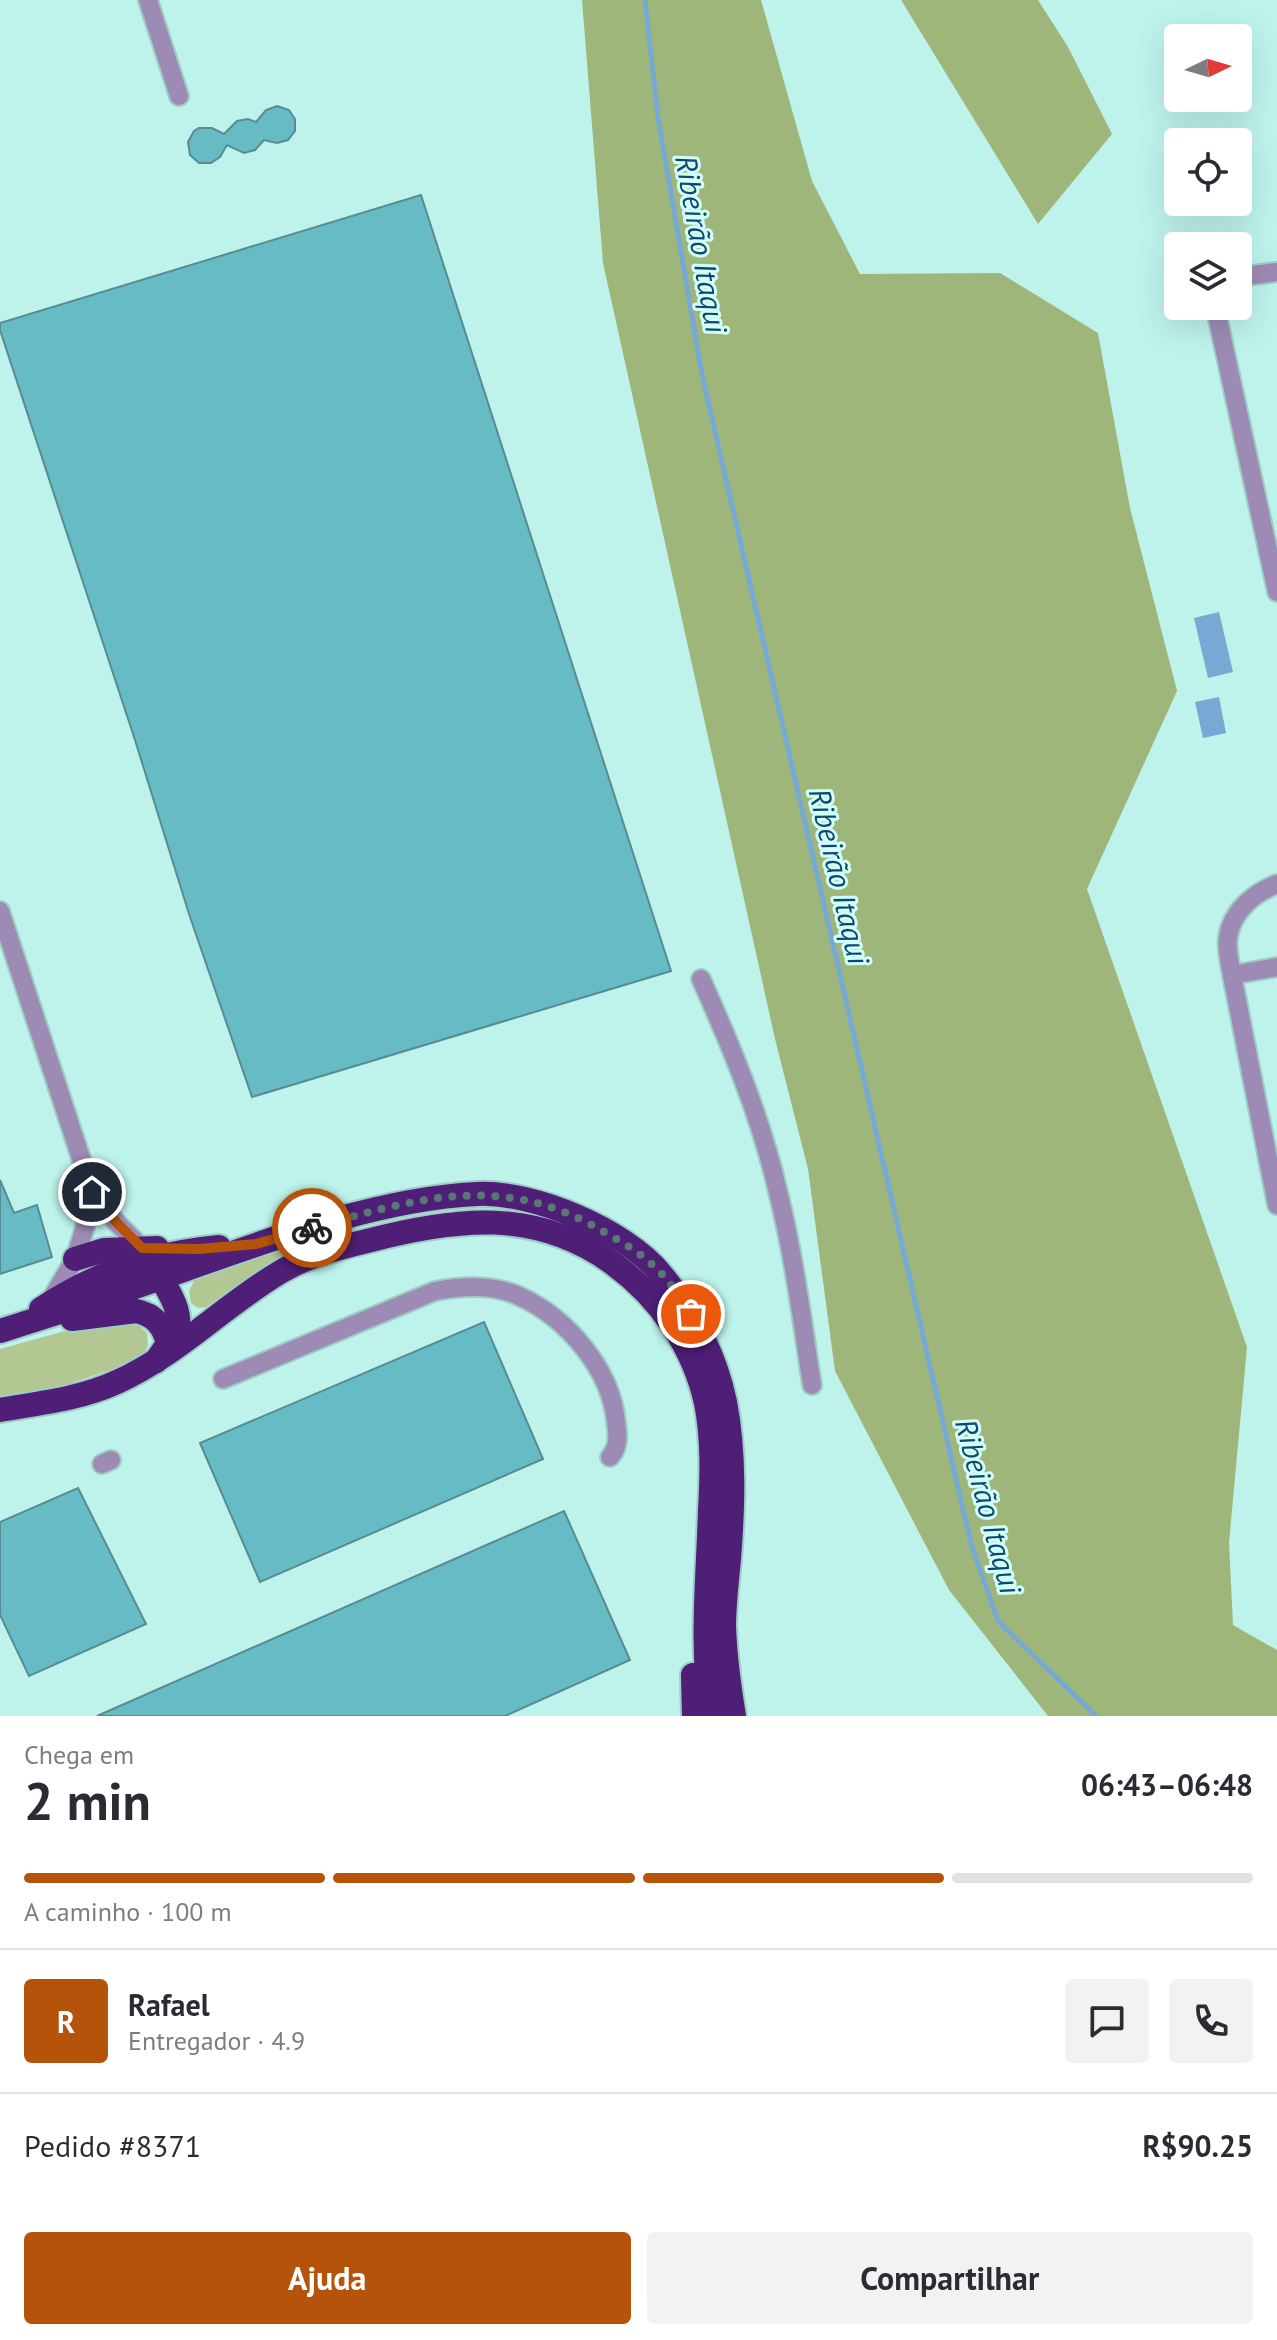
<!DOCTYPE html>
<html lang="pt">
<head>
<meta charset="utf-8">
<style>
  body { margin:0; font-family:"PT Sans",sans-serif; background:#f2f2f3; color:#2b2b33; height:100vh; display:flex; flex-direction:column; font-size:30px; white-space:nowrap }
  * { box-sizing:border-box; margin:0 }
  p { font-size:26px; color:#7c7c81 }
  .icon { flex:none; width:44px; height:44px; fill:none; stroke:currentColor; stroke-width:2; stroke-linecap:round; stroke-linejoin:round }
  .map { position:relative; height:1716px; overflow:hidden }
  .details { display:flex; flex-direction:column; background:#fff; flex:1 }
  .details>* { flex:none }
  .needle { width:52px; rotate:85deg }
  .controls { position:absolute; left:1164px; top:24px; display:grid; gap:16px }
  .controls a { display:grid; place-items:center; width:88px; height:88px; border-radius:8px; background:#fff; box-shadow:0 8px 32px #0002; font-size:40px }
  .pin { position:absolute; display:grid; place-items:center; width:68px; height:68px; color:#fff; margin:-34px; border:4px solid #fff; border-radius:50%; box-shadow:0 2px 8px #0007 }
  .courier { position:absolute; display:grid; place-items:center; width:80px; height:80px; margin:-40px; border:6px solid #b45309; border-radius:50%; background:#fff; color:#222; box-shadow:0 2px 10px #0007 }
  .headline em { font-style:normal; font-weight:700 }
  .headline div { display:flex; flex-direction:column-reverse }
  .headline { display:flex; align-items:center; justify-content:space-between; height:136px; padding:0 24px }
  h1 { font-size:52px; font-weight:700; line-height:60px }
  .bar { display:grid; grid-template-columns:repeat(4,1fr); gap:12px 8px; align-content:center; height:96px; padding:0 24px }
  .bar i { height:10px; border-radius:6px; background:#e1e1e2 }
  .bar .current { background:#b45309 }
  .bar p { grid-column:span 4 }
  .line { display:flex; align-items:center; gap:20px; padding:0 24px; border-top:2px solid #e1e1e2 }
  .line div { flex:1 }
  .round { display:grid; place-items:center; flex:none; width:84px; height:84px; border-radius:8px; background:#f2f2f3 }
  .action { display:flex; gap:16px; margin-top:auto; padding:16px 24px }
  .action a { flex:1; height:92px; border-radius:8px; background:#b45309; color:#fff; font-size:32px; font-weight:700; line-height:92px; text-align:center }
  .action a+a { background:#f2f2f3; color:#2b2b33 }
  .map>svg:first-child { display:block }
  .green { fill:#b2c791 }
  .forest { fill:#9fb67b }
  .water { fill:#76a9d4 }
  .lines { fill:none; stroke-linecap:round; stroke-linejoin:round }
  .stream { stroke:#76a9d4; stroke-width:5 }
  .building { fill:#66bbc5; stroke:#588c93; stroke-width:2 }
  .minor-casing { stroke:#9ecdc6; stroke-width:22 }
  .highway-casing { stroke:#9ecdc6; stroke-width:28 }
  .minor { stroke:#9e8bb5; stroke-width:18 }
  .highway { stroke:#4f1e77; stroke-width:24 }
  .done { stroke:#577873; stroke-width:8; stroke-dasharray:0 14.4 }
  .route { stroke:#b45309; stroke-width:10 }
  .labels { text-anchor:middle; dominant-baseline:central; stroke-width:6; stroke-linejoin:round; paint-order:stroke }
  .water-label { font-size:30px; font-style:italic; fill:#0b4771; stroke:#d3fef8 }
</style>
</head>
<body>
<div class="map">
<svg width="1277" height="1716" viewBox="0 0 1277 1716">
  <rect width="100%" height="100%" fill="#bdf3eb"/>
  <g class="green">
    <polygon points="298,1244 206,1307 198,1308 191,1303 189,1291 195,1279"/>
    <polygon points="126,1324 139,1326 147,1333 148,1345 143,1356 131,1363 59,1387 0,1398 0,1349 87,1325"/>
  </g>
  <g class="forest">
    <polygon points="582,0 761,0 812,181 860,274 1000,273 1098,333 1130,508 1177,691 1087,889 1247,1347 1229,1543 1233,1625 1277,1650 1277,1716 1048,1716 949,1590 835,1371 808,1169 775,1039 603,263"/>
    <polygon points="901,0 1038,0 1068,47 1112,134 1038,224"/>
  </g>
  <g class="water">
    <polygon points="1219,612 1233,672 1208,678 1194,618"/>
    <polygon points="1219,697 1226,733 1203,738 1195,702"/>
  </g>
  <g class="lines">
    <polyline class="stream" points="645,0 658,117 702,375 971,1544 998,1621 1096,1716"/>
  </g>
  <g class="building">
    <polygon points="277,106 289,110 295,119 295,131 288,140 277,143 264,140 255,150 244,153 227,145 220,157 211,163 199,163 190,155 188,142 194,131 199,128 212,128 224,134 237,121 248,119 256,122 266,110"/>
    <polygon points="421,195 671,971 252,1097 189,914 135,740 0,330 0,323"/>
    <polygon points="0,1180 14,1213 37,1205 52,1257 0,1274"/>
    <polygon points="484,1322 543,1459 260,1582 200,1443"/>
    <polygon points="78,1488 146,1624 29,1676 0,1615 0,1522"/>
    <polygon points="564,1511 630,1660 505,1716 97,1716"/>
  </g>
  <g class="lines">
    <g class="minor-casing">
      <g id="minor">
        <polyline points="148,0 179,96"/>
        <polyline points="1238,277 1277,272"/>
        <polyline points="1218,306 1217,315 1277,592"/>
        <polyline points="0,911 92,1192 117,1223 142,1248"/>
        <polyline points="1277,967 1232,975 1277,1205"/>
        <path d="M1232,975c-2,-12 -6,-26 -4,-38 4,-26 26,-44 49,-53"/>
        <path d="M701,979c31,69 60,139 77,213 16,64 24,128 34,193"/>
        <polyline points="49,1303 75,1259 85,1227 92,1192"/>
        <path d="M223,1379l212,-88c28,-5 57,-7 84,5 48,22 92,73 97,126 2,13 3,25 -6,35"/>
        <polyline points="102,1464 111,1460"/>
      </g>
    </g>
    <g class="highway-casing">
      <g id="highway">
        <polyline points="75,1259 104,1250 157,1248"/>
        <path d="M152,1264c14,23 41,57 16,80"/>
        <path d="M41,1309c55,-37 113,-56 178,-62"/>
        <path d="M72,1319l64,-8c19,4 28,15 32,33l-12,17"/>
        <path d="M0,1331c54,-17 108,-34 161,-53 98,-34 211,-79 316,-84 56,-3 148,36 184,80 31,37 54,80 64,128 10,52 8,106 4,157 -2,22 -5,45 -5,67 1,31 5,60 10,90"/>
        <path d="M0,1410c39,-7 80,-11 117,-28 62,-28 107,-77 165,-111 25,-15 56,-23 85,-30 87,-23 170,-34 248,24 45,33 79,83 91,138 7,36 6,72 4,108 -2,68 -10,138 2,205"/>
        <polyline points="693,1675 694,1716"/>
      </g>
    </g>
    <use href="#minor" class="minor"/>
    <use href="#highway" class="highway"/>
  </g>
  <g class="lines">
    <path class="done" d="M312,1228c99,-28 184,-55 280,-3 23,13 47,26 66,45 13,12 22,30 33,44"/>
    <polyline class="route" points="92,1192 117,1223 142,1248 199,1249 256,1244 312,1228"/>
  </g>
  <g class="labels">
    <g class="water-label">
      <text transform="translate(702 244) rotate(80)">Ribeirão Itaqui</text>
      <text transform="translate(840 876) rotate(77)">Ribeirão Itaqui</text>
      <text transform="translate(989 1506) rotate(75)">Ribeirão Itaqui</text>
    </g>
  </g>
</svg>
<div class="controls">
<a><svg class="needle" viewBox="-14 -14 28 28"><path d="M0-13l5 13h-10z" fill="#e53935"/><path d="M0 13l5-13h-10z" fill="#7c7c81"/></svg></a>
<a><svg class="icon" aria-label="locate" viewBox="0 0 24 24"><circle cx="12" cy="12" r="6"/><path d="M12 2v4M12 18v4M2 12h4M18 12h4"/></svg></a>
<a><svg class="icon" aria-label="layers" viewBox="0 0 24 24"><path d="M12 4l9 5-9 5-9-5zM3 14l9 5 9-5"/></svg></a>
</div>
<div class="pin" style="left:691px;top:1314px;background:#ea580c"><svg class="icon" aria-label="bag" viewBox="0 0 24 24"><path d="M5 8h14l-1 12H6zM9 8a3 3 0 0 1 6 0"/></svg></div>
<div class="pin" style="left:92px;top:1192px;background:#1f2937"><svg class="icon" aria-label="home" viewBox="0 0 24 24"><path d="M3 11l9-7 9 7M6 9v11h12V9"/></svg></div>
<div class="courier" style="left:312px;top:1228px"><svg class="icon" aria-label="bike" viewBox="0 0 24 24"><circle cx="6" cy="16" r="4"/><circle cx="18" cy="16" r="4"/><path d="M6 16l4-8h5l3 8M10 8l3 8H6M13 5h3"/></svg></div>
</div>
<section class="details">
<div class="headline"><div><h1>2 min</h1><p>Chega em</p></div><em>06:43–06:48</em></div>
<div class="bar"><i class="current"></i><i class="current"></i><i class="current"></i><i></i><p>A caminho · 100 m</p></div>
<div class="line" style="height:144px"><b class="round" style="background:#b45309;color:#fff">R</b><div><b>Rafael</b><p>Entregador · 4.9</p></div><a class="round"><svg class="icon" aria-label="chat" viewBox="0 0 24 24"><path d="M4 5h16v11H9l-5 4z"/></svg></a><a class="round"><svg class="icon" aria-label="phone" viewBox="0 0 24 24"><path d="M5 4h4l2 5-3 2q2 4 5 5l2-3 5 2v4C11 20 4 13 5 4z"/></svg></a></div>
<div class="line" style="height:104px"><div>Pedido #8371</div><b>R$90.25</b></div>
<div class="action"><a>Ajuda</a><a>Compartilhar</a></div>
</section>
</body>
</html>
